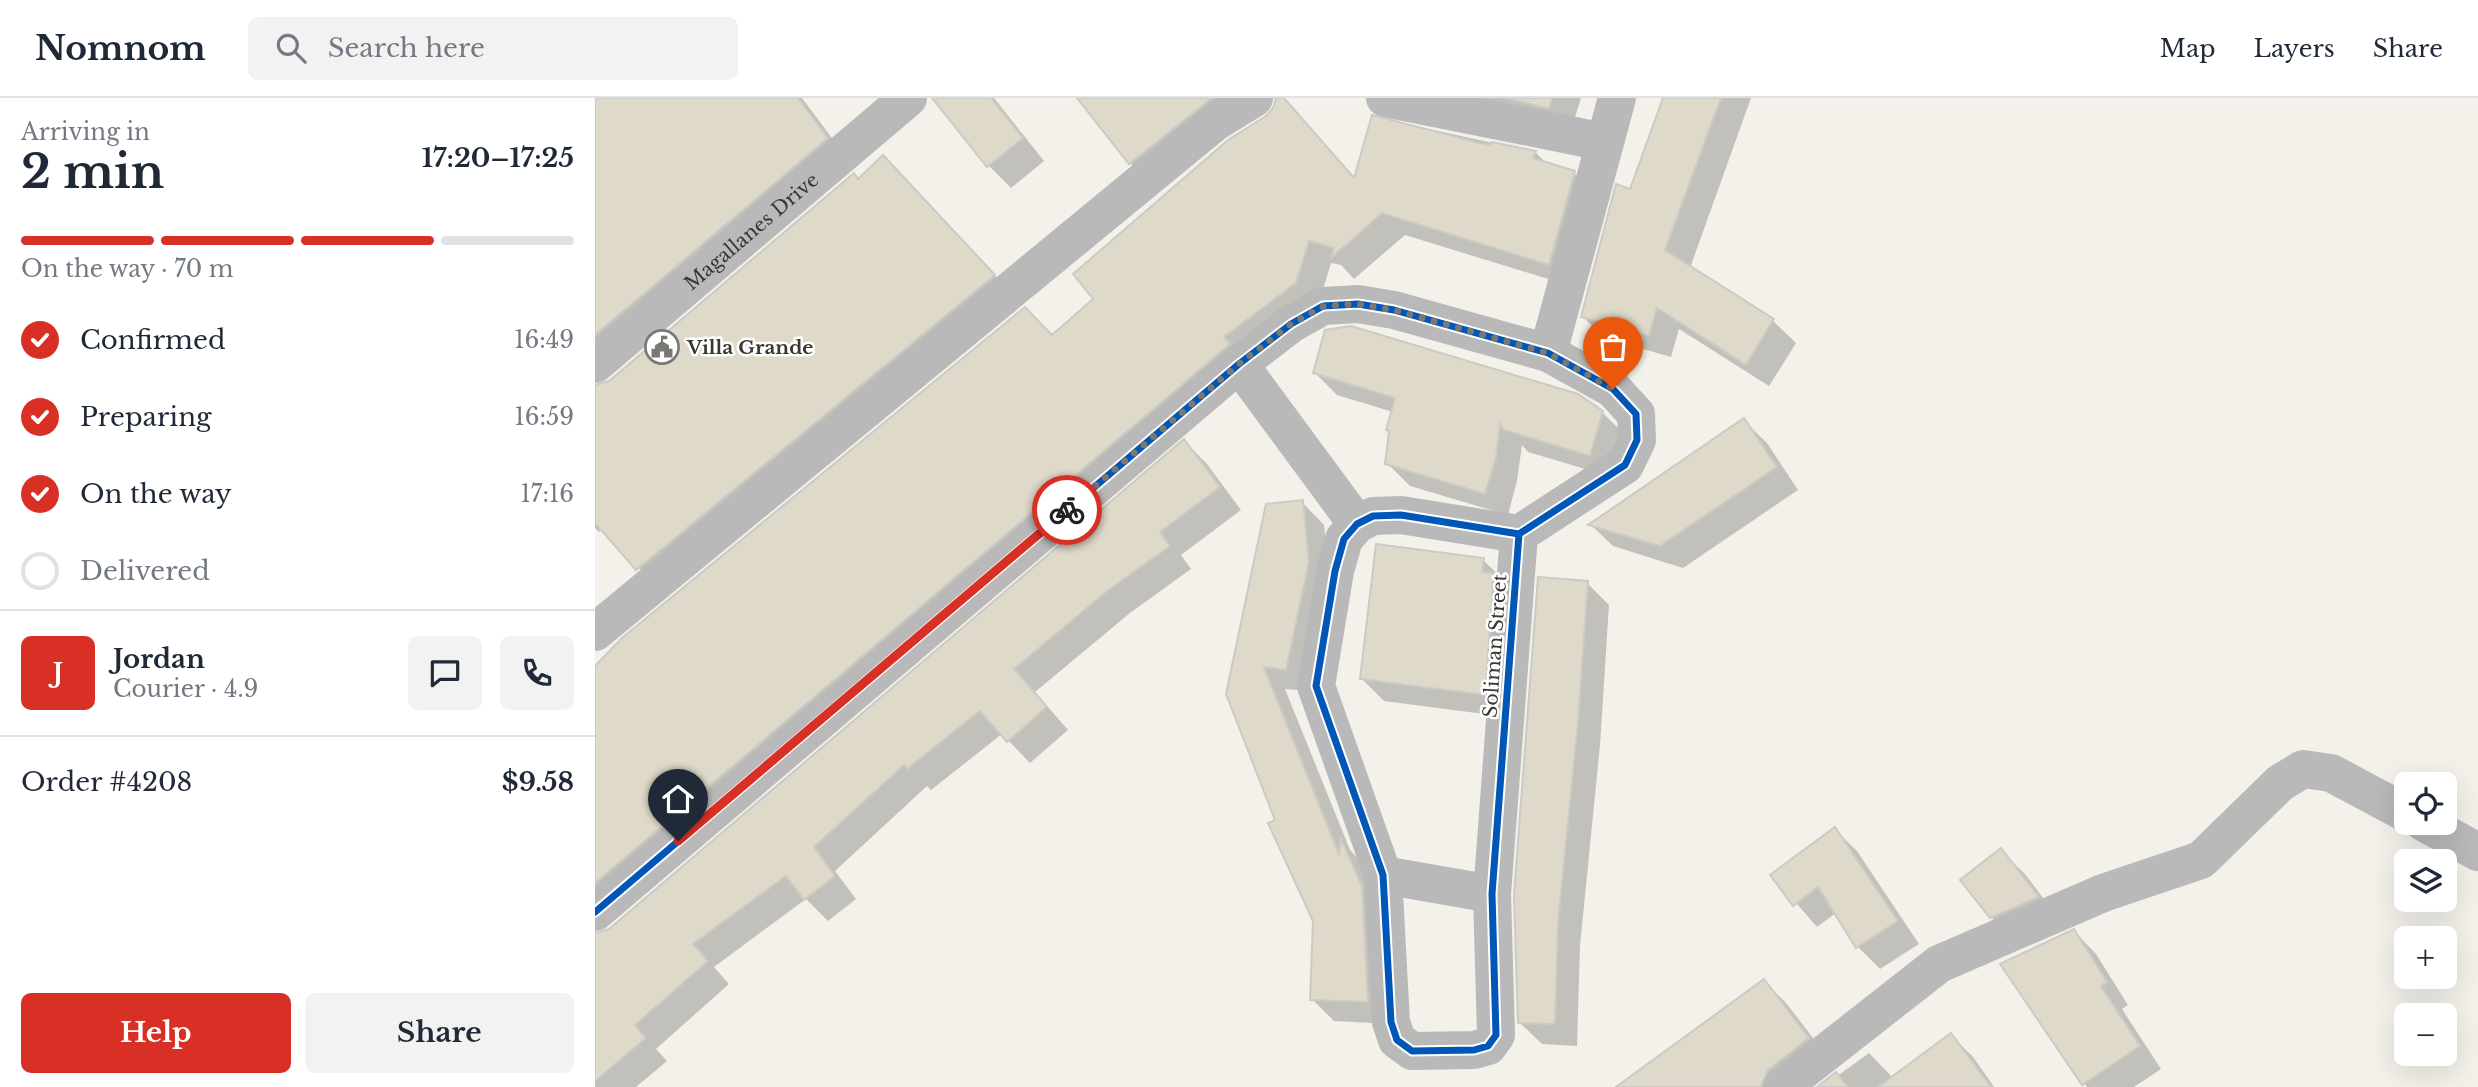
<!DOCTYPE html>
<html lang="en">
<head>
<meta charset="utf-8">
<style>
  body { margin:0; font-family:"Libre Baskerville",serif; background:#f2f2f3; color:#1f2937; height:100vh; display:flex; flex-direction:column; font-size:26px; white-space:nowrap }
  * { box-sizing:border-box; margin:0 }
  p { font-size:23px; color:#747a83 }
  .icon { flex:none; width:38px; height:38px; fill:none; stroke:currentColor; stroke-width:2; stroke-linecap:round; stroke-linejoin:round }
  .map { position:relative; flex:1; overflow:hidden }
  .sheet { display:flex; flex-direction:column; background:#fff; width:595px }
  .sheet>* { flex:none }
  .fabs { position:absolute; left:1799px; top:674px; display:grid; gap:14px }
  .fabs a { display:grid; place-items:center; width:63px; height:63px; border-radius:10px; background:#fff; box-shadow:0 7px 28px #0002; font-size:35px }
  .pin { position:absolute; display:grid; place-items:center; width:60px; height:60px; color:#fff; margin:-72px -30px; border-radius:50% 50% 50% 0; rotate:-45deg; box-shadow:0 0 7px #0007 }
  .pin .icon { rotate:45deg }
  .courier { position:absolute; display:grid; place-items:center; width:70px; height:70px; margin:-35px; border:5px solid #d93025; border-radius:50%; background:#fff; color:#222; box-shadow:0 2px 9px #0007 }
  .headline em { font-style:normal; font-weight:700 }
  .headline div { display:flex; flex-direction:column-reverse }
  .headline { display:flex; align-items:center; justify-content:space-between; height:119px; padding:0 21px }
  h1 { font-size:46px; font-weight:700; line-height:52px }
  .bar { display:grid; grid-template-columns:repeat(4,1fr); gap:10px 7px; align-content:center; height:84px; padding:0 21px }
  .bar i { height:9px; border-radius:5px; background:#e0e1e3 }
  .bar .current { background:#d93025 }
  .bar p { grid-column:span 4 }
  .line { display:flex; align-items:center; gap:18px; padding:0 21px; border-top:2px solid #e0e1e3 }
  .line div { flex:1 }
  .round { display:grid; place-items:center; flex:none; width:74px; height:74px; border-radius:10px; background:#f2f2f3 }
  ol { padding:0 21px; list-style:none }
  li { display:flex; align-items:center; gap:21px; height:77px }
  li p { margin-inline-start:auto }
  li .icon { padding:7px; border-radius:50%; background:#d93025; color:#fff; stroke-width:4 }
  li:last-child { color:#747a83 }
  li i { width:38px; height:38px; border:4px solid #e0e1e3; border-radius:50% }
  .button { display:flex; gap:14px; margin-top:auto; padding:14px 21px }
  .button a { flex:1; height:80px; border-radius:10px; background:#d93025; color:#fff; font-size:28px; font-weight:700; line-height:80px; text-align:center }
  .button a+a { background:#f2f2f3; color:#1f2937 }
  header { display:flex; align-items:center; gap:42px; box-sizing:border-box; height:98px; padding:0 35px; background:#fff; border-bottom:2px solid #e0e1e3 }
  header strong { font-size:33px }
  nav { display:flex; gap:38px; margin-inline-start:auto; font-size:24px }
  .search { width:490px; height:63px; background:#f2f2f3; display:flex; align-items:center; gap:18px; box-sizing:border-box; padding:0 24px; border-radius:10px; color:#747a83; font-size:26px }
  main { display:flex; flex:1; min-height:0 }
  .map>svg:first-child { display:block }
  .shadow { fill:#0003 }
  .building { fill:#ded9c9; stroke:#cbcac4; stroke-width:2 }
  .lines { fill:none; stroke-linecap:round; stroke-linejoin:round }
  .street { stroke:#bab9ba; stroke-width:38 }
  .cycleway-casing { stroke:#fff; stroke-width:11 }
  .cycleway { stroke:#0057b8; stroke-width:7 }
  .done { stroke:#797872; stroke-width:7; stroke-dasharray:0 12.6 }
  .route { stroke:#d93025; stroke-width:9 }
  .labels { text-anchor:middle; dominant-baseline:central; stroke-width:5; stroke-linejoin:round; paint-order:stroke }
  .street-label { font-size:19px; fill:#383732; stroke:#fff }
  .poi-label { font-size:19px; font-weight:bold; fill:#383732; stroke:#fff; text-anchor:start }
</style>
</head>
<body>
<header>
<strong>Nomnom</strong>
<div class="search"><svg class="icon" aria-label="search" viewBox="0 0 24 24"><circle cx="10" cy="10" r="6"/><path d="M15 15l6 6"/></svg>Search here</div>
<nav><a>Map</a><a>Layers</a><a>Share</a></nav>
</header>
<main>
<section class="sheet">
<div class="headline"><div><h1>2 min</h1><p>Arriving in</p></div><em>17:20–17:25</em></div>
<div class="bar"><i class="current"></i><i class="current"></i><i class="current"></i><i></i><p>On the way · 70 m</p></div>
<ol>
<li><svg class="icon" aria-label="check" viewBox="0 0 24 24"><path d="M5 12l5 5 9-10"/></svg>Confirmed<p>16:49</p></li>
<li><svg class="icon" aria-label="check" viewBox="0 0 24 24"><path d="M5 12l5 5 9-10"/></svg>Preparing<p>16:59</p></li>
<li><svg class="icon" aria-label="check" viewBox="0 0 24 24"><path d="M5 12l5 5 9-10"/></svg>On the way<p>17:16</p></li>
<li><i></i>Delivered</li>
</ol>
<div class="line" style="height:126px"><b class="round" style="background:#d93025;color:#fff">J</b><div><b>Jordan</b><p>Courier · 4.9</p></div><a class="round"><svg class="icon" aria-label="chat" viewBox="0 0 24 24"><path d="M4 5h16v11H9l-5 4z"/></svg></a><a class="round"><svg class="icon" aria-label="phone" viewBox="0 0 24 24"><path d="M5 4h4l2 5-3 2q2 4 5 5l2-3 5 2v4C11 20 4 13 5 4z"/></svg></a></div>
<div class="line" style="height:91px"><div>Order #4208</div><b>$9.58</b></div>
<div class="button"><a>Help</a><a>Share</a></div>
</section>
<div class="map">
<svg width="1883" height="989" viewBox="0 0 1883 989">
  <rect width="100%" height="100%" fill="#f3f1ea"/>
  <g class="shadow">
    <polygon points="0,0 207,0 254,63 1,281 0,289 15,284 264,83 311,82 421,200 65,493 8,431 4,434 0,430"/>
    <polygon points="339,0 399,0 449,63 416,90 394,68"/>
    <polygon points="497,0 680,0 671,3 558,87 535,65 489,6"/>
    <polygon points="683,0 689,0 761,81 778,19 940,54 952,66 979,75 1001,97 976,188 810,137 759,181 746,167 736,165 723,208 1,829 1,837 15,832 589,343 612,366 646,412 586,457 596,471 535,515 440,594 473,632 435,665 407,636 336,692 332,688 240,773 261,801 233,823 211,801 119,869 134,886 61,951 72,963 41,989 0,989 0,567 430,211 458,239 501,202 634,43 679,12"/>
    <polygon points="812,0 986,0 976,32"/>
    <polygon points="1070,0 1156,0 1095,170 1178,223 1201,245 1174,288 1084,231 1076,259 1010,240 987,218"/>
    <polygon points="720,275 1007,314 1030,337 1017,379 933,354 927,347 922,383 913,417 815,388 792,365 796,335 792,332 798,314 742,297"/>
    <polygon points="1149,323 1172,345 1203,392 1088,470 1018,448 996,427"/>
    <polygon points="707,404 729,427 736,487 713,593 690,591 755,752 768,766 795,926 739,923 717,901 719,823 633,596"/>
    <polygon points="888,462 911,484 912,619 789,603 767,581"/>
    <polygon points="992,485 1014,507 1005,647 985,848 982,948 947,946 924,924"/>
    <polygon points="1239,731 1262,753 1324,846 1285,871 1263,849 1241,815 1222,829 1177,777"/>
    <polygon points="1406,753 1429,775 1465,822 1418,842 1396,819"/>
    <polygon points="1479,833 1501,856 1533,907 1527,911 1566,971 1539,989 1492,989 1446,927 1408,866"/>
    <polygon points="1169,883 1191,905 1235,962 1203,989 1045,989"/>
    <polygon points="1356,937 1378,959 1399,989 1227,989 1274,955 1298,980"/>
  </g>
  <g class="building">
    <polygon points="0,0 203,0 233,40 0,237"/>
    <polygon points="337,0 396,0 428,40 392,69"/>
    <polygon points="482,0 617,0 534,66"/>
    <polygon points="681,0 689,0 759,80 777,17 884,45 896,47 897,44 941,53 938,60 980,73 954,167 787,115 736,160 739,150 714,143 701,185 629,239 635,246 0,785 0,568 27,540 430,209 457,237 498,201 478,176 633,42 671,18 678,10"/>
    <polygon points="911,0 957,0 954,11"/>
    <polygon points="1068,0 1126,0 1070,152 1179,221 1151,267 1062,210 1054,238 986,219 1021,86 1035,91"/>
    <polygon points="288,57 400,177 41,472 0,425 0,287 14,283 259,75 263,81"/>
    <polygon points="756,228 983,296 1008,313 995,358 909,332 905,326 901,360 890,396 790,366 794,333 791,332 800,300 718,275 730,232"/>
    <polygon points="1149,320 1182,369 1065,448 993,427"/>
    <polygon points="589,341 625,389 565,434 575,448 512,493 419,571 452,609 412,644 385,613 312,671 309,667 219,749 240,778 209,802 191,778 98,846 113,863 40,927 51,940 0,983 0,835 14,831"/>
    <polygon points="708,402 714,464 691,572 669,569 744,756 746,741 767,788 773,904 715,902 718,823 673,725 680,722 631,596 671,406"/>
    <polygon points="781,446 889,460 887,474 899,475 890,597 765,581"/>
    <polygon points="943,479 993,483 983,624 963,825 960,926 923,925 919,797"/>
    <polygon points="1240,729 1303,823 1261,850 1223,789 1198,808 1175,777"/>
    <polygon points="1406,750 1444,799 1395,820 1365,782"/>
    <polygon points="1479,831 1512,884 1506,888 1545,948 1487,987 1405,866"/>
    <polygon points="1169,881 1214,940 1173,972 1166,989 1021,989"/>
    <polygon points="1356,935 1396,989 1283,989"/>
    <polygon points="1241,974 1253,989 1222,989"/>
  </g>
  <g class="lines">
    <g class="street">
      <polyline points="790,0 1009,44"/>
      <polyline points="953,255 1022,0"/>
      <path id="s1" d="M0,266l313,-266"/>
      <polyline points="644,266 762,426"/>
      <polyline points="0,534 620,24 659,0"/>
      <polyline points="1828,724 1883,754"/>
      <polyline points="788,777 897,796"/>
      <polyline points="0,814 644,266 696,226 728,208 763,206 799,212 953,255 1018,291 1041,316 1042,342 1030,367 924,436 897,796 901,937 893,948 879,952 817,953 802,942 796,924 788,777 721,588 740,473 749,441 762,426 778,418 806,417 924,436"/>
      <polyline points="1187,989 1344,866 1508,795 1606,762 1685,685 1708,671 1736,675 1811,715"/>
    </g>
    <g class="cycleway-casing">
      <polyline id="cycleway" points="0,814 644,266 696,226 728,208 763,206 799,212 953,255 1018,291 1041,316 1042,342 1030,367 924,436 897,796 901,937 893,948 879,952 817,953 802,942 796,924 788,777 721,588 740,473 749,441 762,426 778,418 806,417 924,436"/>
    </g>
    <use href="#cycleway" class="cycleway"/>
  </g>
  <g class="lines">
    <polyline class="done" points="472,412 644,266 696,226 729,208 763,206 799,212 953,255 1018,291"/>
    <polyline class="route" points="83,743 472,412"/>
  </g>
  <defs>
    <g id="civic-ring" transform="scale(1.75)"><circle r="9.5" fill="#fff" stroke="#797872" stroke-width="1.5"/><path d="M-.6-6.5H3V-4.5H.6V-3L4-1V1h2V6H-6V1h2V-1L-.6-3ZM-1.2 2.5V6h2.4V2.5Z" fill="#797872"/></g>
  </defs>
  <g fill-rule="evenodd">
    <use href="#civic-ring" x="67" y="249"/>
  </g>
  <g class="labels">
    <g class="street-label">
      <text stroke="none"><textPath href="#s1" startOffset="205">Magallanes Drive</textPath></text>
      <text transform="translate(900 548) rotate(-86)">Soliman Street</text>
    </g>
    <g class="poi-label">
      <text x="92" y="249">Villa Grande</text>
    </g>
  </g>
</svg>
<div class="fabs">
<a><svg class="icon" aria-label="locate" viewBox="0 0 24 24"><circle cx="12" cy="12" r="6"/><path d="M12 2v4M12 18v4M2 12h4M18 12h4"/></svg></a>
<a><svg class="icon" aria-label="layers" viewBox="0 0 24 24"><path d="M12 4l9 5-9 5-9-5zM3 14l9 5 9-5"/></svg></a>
<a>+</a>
<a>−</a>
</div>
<div class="pin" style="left:1018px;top:291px;background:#ea580c"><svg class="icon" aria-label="bag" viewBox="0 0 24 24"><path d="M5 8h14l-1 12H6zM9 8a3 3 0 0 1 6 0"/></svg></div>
<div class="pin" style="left:83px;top:743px;background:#1f2937"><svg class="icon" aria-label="home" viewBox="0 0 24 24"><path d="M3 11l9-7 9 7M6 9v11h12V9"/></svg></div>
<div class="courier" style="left:472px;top:412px"><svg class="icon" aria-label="bike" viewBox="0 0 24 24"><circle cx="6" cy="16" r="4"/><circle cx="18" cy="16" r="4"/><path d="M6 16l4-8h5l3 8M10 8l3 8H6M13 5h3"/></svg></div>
</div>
</main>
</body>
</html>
